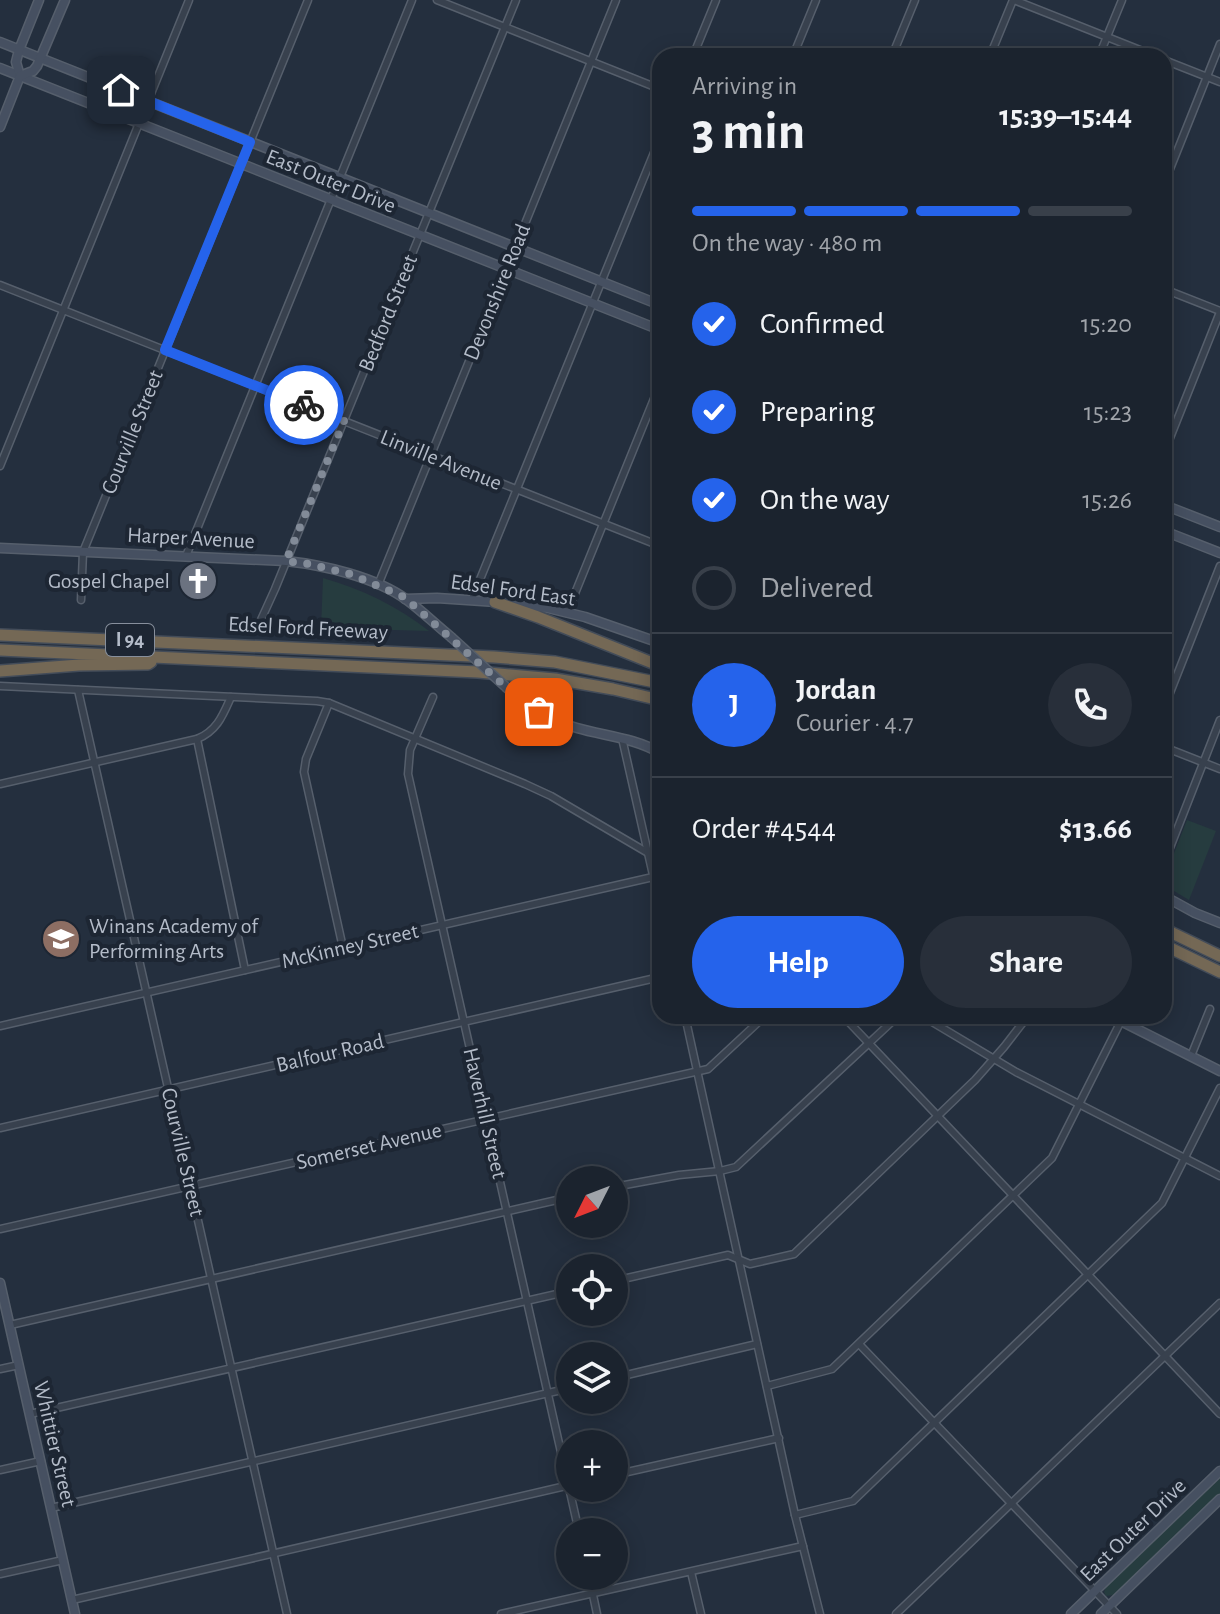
<!DOCTYPE html>
<html lang="en">
<head>
<meta charset="utf-8">
<style>
  body { margin:0; font-family:"Alegreya Sans",sans-serif; background:#282f3a; color:#f1f3f6; height:100vh; display:flex; flex-direction:column; font-size:30px; white-space:nowrap }
  * { box-sizing:border-box; margin:0 }
  p { font-size:26px; color:#a0a4aa }
  .icon { flex:none; width:44px; height:44px; fill:none; stroke:currentColor; stroke-width:2; stroke-linecap:round; stroke-linejoin:round }
  .map { position:relative; flex:1; overflow:hidden }
  .panel { position:absolute; left:652px; top:48px; width:520px; height:976px; display:flex; flex-direction:column; background:#1b232e; border-radius:24px; box-shadow:0 4px 20px #0003,0 0 0 2px #39404a }
  .panel>* { flex:none }
  .needle { width:52px; rotate:228deg }
  .buttons { position:absolute; left:556px; top:1166px; display:grid; gap:16px }
  .buttons a { display:grid; place-items:center; width:72px; height:72px; border-radius:50%; background:#1b232e; box-shadow:0 4px 20px #0003,0 0 0 2px #39404a; font-size:40px }
  .pin { position:absolute; display:grid; place-items:center; width:68px; height:68px; color:#fff; margin:-34px; border-radius:16px; box-shadow:0 4px 12px #0006 }
  .courier { position:absolute; display:grid; place-items:center; width:80px; height:80px; margin:-40px; border:6px solid #2563eb; border-radius:50%; background:#fff; color:#222; box-shadow:0 2px 10px #0007 }
  .head em { font-style:normal; font-weight:700 }
  .head div { display:flex; flex-direction:column-reverse }
  .head { display:flex; align-items:center; justify-content:space-between; height:136px; padding:0 40px }
  h1 { font-size:52px; font-weight:700; line-height:60px }
  .bar { display:grid; grid-template-columns:repeat(4,1fr); gap:12px 8px; align-content:center; height:96px; padding:0 40px }
  .bar i { height:10px; border-radius:6px; background:#39404a }
  .bar .selected { background:#2563eb }
  .bar p { grid-column:span 4 }
  .line { display:flex; align-items:center; gap:20px; padding:0 40px; border-top:2px solid #39404a }
  .line div { flex:1 }
  .round { display:grid; place-items:center; flex:none; width:84px; height:84px; border-radius:42px; background:#282f3a }
  ol { padding:0 40px; list-style:none }
  li { display:flex; align-items:center; gap:24px; height:88px }
  li p { margin-inline-start:auto }
  li .icon { padding:8px; border-radius:50%; background:#2563eb; color:#fff; stroke-width:4 }
  li:last-child { color:#a0a4aa }
  li i { width:44px; height:44px; border:4px solid #39404a; border-radius:50% }
  .primary-button { display:flex; gap:16px; margin-top:auto; padding:16px 40px }
  .primary-button a { flex:1; height:92px; border-radius:48px; background:#2563eb; color:#fff; font-size:32px; font-weight:700; line-height:92px; text-align:center }
  .primary-button a+a { background:#282f3a; color:#f1f3f6 }
  .map>svg:first-child { display:block }
  .green { fill:#263c3f }
  .lines { fill:none; stroke-linecap:round; stroke-linejoin:round }
  .street-casing { stroke:#565f6c; stroke-width:9 }
  .secondary-casing { stroke:#565f6c; stroke-width:11 }
  .highway-casing { stroke:#434c59; stroke-width:14 }
  .street { stroke:#38414e; stroke-width:6 }
  .secondary { stroke:#465061; stroke-width:8 }
  .highway { stroke:#746855; stroke-width:11 }
  .secondary-bridge-casing { stroke:#565f6c; stroke-width:11; stroke-linecap:butt }
  .secondary-bridge { stroke:#465061; stroke-width:8 }
  .done { stroke:#828b98; stroke-width:8; stroke-dasharray:0 14.4 }
  .route { stroke:#2563eb; stroke-width:10 }
  .labels { text-anchor:middle; dominant-baseline:central; stroke-width:8; stroke-linejoin:round; paint-order:stroke }
  .shield { fill:#1d2633; stroke:#878f9c; stroke-width:2 }
  .shield-label { font-size:20px; font-weight:bold; fill:#b4bcc9 }
  .street-label { font-size:22px; fill:#b4bcc9; stroke:#1d2633 }
  .poi-label { font-size:22px; fill:#b4bcc9; stroke:#1d2633; text-anchor:end }
</style>
</head>
<body>
<div class="map">
<svg width="1220" height="1614" viewBox="0 0 1220 1614">
  <rect width="100%" height="100%" fill="#242f3e"/>
  <g class="green">
    <path d="M323,578c39,11 74,28 106,53l-108,-3z"/>
    <polygon points="1187,820 1216,831 1189,900 1164,885 1164,879"/>
    <polygon points="1220,1477 1220,1494 1114,1595 1106,1596 1104,1592 1106,1587"/>
  </g>
  <g class="lines">
    <g class="street-casing">
      <g id="street">
        <polyline points="437,0 660,89"/>
        <polyline points="1014,0 1155,56"/>
        <polyline points="693,56 716,0"/>
        <polyline points="793,56 816,0"/>
        <polyline points="892,56 915,0"/>
        <polyline points="990,56 1013,0"/>
        <polyline points="1099,56 1122,0"/>
        <polyline points="1164,60 1220,82"/>
        <polyline points="1164,184 1220,44"/>
        <polyline points="0,285 660,546"/>
        <polyline points="1164,289 1220,311"/>
        <polyline points="1164,453 1220,312"/>
        <polyline points="0,466 189,0"/>
        <polyline points="186,556 412,0"/>
        <polyline points="378,585 616,0"/>
        <polyline points="472,599 660,138"/>
        <polyline points="81,600 83,552 308,0"/>
        <polyline points="567,613 660,384"/>
        <polyline points="258,623 260,622 275,589 516,0"/>
        <polyline points="654,641 660,626"/>
        <polyline points="0,686 317,701 329,703 525,784 551,796 660,860"/>
        <polyline points="78,690 287,1614"/>
        <polyline points="433,697 410,750 408,774 579,1532"/>
        <polyline points="329,703 306,759 304,772 343,948"/>
        <polyline points="1164,708 1220,566"/>
        <polyline points="622,738 660,906"/>
        <polyline points="197,739 245,970"/>
        <polyline points="1164,747 1220,769"/>
        <path d="M0,784l197,-45c20,-8 26,-24 34,-42"/>
        <polyline points="1164,863 1220,720"/>
        <polyline points="685,1016 795,1515 820,1614"/>
        <polyline points="843,1016 1220,1414"/>
        <polyline points="922,1016 1016,1072 1220,1176"/>
        <polyline points="0,1026 653,877"/>
        <polyline points="1191,1056 1210,1009"/>
        <polyline points="0,1128 660,977"/>
        <polyline points="614,1187 679,1175 720,1171 736,1167 898,1016"/>
        <polyline points="0,1229 708,1069 765,1016"/>
        <polyline points="614,1281 728,1255 750,1264 794,1254 975,1080 1004,1047 1028,1016"/>
        <polyline points="10,1325 570,1197"/>
        <polyline points="859,1344 1117,1614"/>
        <polyline points="0,1369 19,1365"/>
        <polyline points="614,1378 757,1344"/>
        <polyline points="767,1386 832,1369 1052,1158 1121,1021"/>
        <polyline points="30,1414 570,1291"/>
        <polyline points="0,1470 41,1461"/>
        <polyline points="614,1475 779,1438"/>
        <polyline points="51,1508 570,1388"/>
        <polyline points="795,1515 853,1501 1162,1203 1220,1088"/>
        <polyline points="691,1572 701,1614"/>
        <polyline points="0,1574 63,1560"/>
        <polyline points="589,1576 597,1614"/>
        <polyline points="72,1600 570,1485"/>
        <polyline points="501,1614 803,1546"/>
        <polyline points="896,1614 1220,1303"/>
      </g>
    </g>
    <g class="secondary-casing">
      <g id="secondary">
        <polyline points="0,42 660,305"/>
        <polyline points="0,68 660,330"/>
        <polyline points="20,76 16,62 19,50 39,0"/>
        <polyline points="0,127 20,76 33,71 37,66 65,0"/>
        <polyline points="1164,505 1220,527"/>
        <polyline points="1164,531 1220,553"/>
        <path d="M0,548l286,13c37,4 90,16 121,39 15,11 29,25 44,37"/>
        <polyline points="405,599 437,598 497,602"/>
        <polyline points="514,605 548,608 585,617 660,643"/>
        <path d="M507,688c22,16 43,33 70,40 28,8 58,10 83,25"/>
        <polyline points="1164,896 1195,913 1220,923"/>
        <polyline points="1111,1016 1220,1071"/>
        <polyline points="0,1283 75,1614"/>
        <polyline points="1071,1614 1220,1471"/>
        <polyline points="1101,1614 1220,1499"/>
      </g>
    </g>
    <g class="highway-casing">
      <g id="highway">
        <polyline points="495,602 538,617 660,666"/>
        <polyline points="0,635 494,657 555,662 660,683"/>
        <polyline points="0,650 478,672 555,679 613,689 660,700"/>
        <polyline points="0,671 79,665 148,664 151,662"/>
        <polyline points="1164,929 1220,956"/>
        <polyline points="1164,945 1220,972"/>
      </g>
    </g>
    <use href="#street" class="street"/>
    <use href="#secondary" class="secondary"/>
    <use href="#highway" class="highway"/>
    <g class="secondary-bridge-casing">
      <polyline id="secondary-bridge" points="451,637 507,688"/>
    </g>
    <use href="#secondary-bridge" class="secondary-bridge"/>
  </g>
  <g class="lines">
    <polyline class="done" points="304,405 344,421 286,561 309,564 350,574 404,597 507,688 539,712"/>
    <polyline class="route" points="121,90 250,142 165,350 304,405"/>
  </g>
  <defs>
    <g id="church-disc" transform="scale(2)"><circle r="9.5" fill="#6b7280" stroke="#1d2633"/><path d="M-1.2-6h2.4v3.5h3.3v2.4h-3.3V6h-2.4V-.1h-3.3v-2.4h3.3Z" fill="#fff"/></g>
    <g id="school-disc" transform="scale(2)"><circle r="9.5" fill="#8d6e63" stroke="#1d2633"/><path d="M0-5L7-2L0 1L-7-2ZM-4 1L0 2.5L4 1V4Q0 6-4 4Z" fill="#fff"/></g>
  </defs>
  <g fill-rule="evenodd">
    <use href="#church-disc" x="198" y="581"/>
    <use href="#school-disc" x="61" y="939"/>
  </g>
  <g class="labels">
    <rect class="shield" x="106" y="624" width="48" height="32" rx="6"/>
    <g class="shield-label">
      <text x="130" y="640">I 94</text>
    </g>
    <g class="street-label">
      <text transform="translate(331 181) rotate(22)">East Outer Drive</text>
      <text transform="translate(497 292) rotate(-68)">Devonshire Road</text>
      <text transform="translate(388 313) rotate(-68)">Bedford Street</text>
      <text transform="translate(132 432) rotate(-68)">Courville Street</text>
      <text transform="translate(441 460) rotate(22)">Linville Avenue</text>
      <text transform="translate(191 538) rotate(3)">Harper Avenue</text>
      <text transform="translate(513 590) rotate(8)">Edsel Ford East</text>
      <text transform="translate(308 628) rotate(3)">Edsel Ford Freeway</text>
      <text transform="translate(350 946) rotate(-13)">McKinney Street</text>
      <text transform="translate(330 1053) rotate(-13)">Balfour Road</text>
      <text transform="translate(485 1113) rotate(77)">Haverhill Street</text>
      <text transform="translate(369 1146) rotate(-13)">Somerset Avenue</text>
      <text transform="translate(183 1152) rotate(77)">Courville Street</text>
      <text transform="translate(55 1444) rotate(77)">Whittier Street</text>
      <text transform="translate(1133 1530) rotate(-44)">East Outer Drive</text>
    </g>
    <g class="poi-label">
      <text x="170" y="581">Gospel Chapel</text>
      <text x="89" y="926" text-anchor="start">Winans Academy of<tspan x="89" dy="25">Performing Arts</tspan></text>
    </g>
  </g>
</svg>
<div class="buttons">
<a><svg class="needle" viewBox="-14 -14 28 28"><path d="M0-13l5 13h-10z" fill="#e53935"/><path d="M0 13l5-13h-10z" fill="#a0a4aa"/></svg></a>
<a><svg class="icon" aria-label="locate" viewBox="0 0 24 24"><circle cx="12" cy="12" r="6"/><path d="M12 2v4M12 18v4M2 12h4M18 12h4"/></svg></a>
<a><svg class="icon" aria-label="layers" viewBox="0 0 24 24"><path d="M12 4l9 5-9 5-9-5zM3 14l9 5 9-5"/></svg></a>
<a>+</a>
<a>−</a>
</div>
<div class="pin" style="left:539px;top:712px;background:#ea580c"><svg class="icon" aria-label="bag" viewBox="0 0 24 24"><path d="M5 8h14l-1 12H6zM9 8a3 3 0 0 1 6 0"/></svg></div>
<div class="pin" style="left:121px;top:90px;background:#1f2937"><svg class="icon" aria-label="home" viewBox="0 0 24 24"><path d="M3 11l9-7 9 7M6 9v11h12V9"/></svg></div>
<div class="courier" style="left:304px;top:405px"><svg class="icon" aria-label="bike" viewBox="0 0 24 24"><circle cx="6" cy="16" r="4"/><circle cx="18" cy="16" r="4"/><path d="M6 16l4-8h5l3 8M10 8l3 8H6M13 5h3"/></svg></div>
<section class="panel">
<div class="head"><div><h1>3 min</h1><p>Arriving in</p></div><em>15:39–15:44</em></div>
<div class="bar"><i class="selected"></i><i class="selected"></i><i class="selected"></i><i></i><p>On the way · 480 m</p></div>
<ol>
<li><svg class="icon" aria-label="check" viewBox="0 0 24 24"><path d="M5 12l5 5 9-10"/></svg>Confirmed<p>15:20</p></li>
<li><svg class="icon" aria-label="check" viewBox="0 0 24 24"><path d="M5 12l5 5 9-10"/></svg>Preparing<p>15:23</p></li>
<li><svg class="icon" aria-label="check" viewBox="0 0 24 24"><path d="M5 12l5 5 9-10"/></svg>On the way<p>15:26</p></li>
<li><i></i>Delivered</li>
</ol>
<div class="line" style="height:144px"><b class="round" style="background:#2563eb;color:#fff">J</b><div><b>Jordan</b><p>Courier · 4.7</p></div><a class="round"><svg class="icon" aria-label="phone" viewBox="0 0 24 24"><path d="M5 4h4l2 5-3 2q2 4 5 5l2-3 5 2v4C11 20 4 13 5 4z"/></svg></a></div>
<div class="line" style="height:104px"><div>Order #4544</div><b>$13.66</b></div>
<div class="primary-button"><a>Help</a><a>Share</a></div>
</section>
</div>
</body>
</html>
